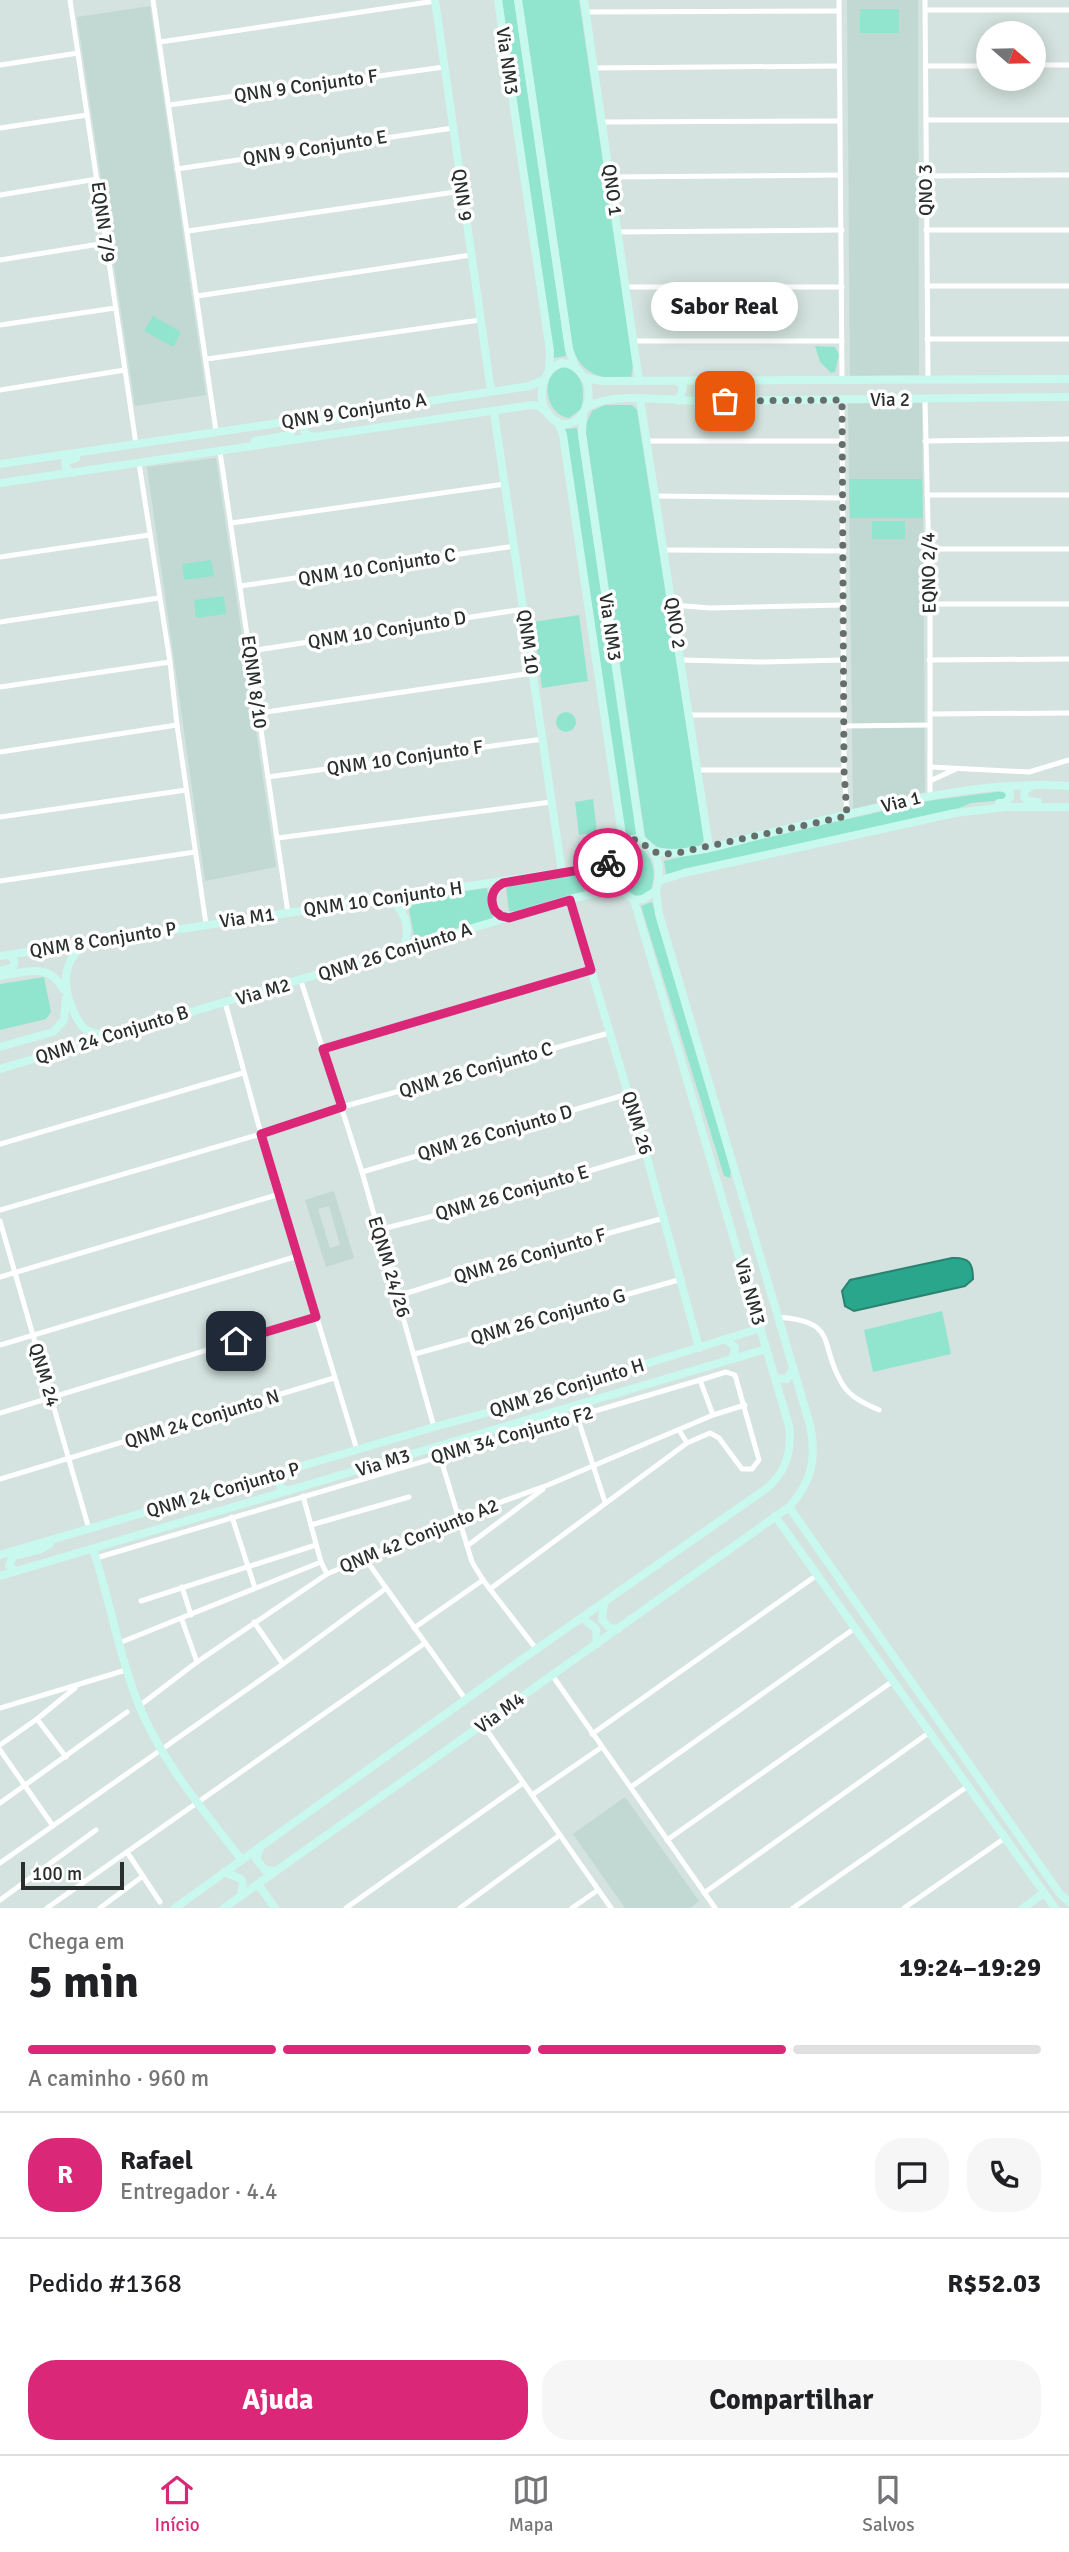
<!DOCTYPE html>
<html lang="pt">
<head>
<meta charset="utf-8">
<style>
  body { margin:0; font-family:Signika,sans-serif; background:#f6f6f6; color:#202124; height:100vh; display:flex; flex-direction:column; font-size:26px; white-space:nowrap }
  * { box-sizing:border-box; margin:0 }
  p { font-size:23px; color:#757577 }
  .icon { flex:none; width:38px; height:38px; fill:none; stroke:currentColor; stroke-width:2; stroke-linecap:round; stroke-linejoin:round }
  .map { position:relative; height:1908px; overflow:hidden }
  .drawer { display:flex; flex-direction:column; background:#fff; flex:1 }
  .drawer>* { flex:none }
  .needle { width:46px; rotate:110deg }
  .tools { position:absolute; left:976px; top:21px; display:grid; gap:14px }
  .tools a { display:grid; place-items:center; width:70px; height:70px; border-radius:50%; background:#fff; box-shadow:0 4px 18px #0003; font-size:35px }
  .scale { position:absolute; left:21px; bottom:18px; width:103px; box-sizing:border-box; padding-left:7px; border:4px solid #292f2d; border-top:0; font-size:19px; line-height:24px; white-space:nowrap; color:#292f2d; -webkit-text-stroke:5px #fff; paint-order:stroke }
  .pin { position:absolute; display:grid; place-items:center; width:60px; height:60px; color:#fff; margin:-30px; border-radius:14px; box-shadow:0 4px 10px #0006 }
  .courier { position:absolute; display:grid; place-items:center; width:70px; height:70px; margin:-35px; border:5px solid #db2777; border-radius:50%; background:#fff; color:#222; box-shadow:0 2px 9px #0007 }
  .bubble { position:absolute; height:49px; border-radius:24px; background:#fff; box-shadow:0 4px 18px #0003; font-size:23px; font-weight:700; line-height:49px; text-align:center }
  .summary em { font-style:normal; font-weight:700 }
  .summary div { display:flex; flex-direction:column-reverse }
  .summary { display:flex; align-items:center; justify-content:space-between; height:119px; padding:0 28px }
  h1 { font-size:46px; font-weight:700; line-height:52px }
  .bar { display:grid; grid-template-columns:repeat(4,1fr); gap:10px 7px; align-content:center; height:84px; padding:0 28px }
  .bar i { height:9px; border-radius:5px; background:#e0e0e0 }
  .bar .selected { background:#db2777 }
  .bar p { grid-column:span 4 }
  .line { display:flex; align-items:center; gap:18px; padding:0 28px; border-top:2px solid #e0e0e0 }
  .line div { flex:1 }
  .round { display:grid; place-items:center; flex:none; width:74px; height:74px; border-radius:28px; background:#f6f6f6 }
  .primary-button { display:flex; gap:14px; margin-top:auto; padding:14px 28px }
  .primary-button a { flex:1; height:80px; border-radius:28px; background:#db2777; color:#fff; font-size:28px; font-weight:700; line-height:80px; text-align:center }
  .primary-button a+a { background:#f6f6f6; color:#202124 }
  .dock { display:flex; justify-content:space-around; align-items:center; height:98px; border-top:2px solid #e0e0e0; background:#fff; font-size:19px; color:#757577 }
  .dock a { display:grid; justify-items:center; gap:4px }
  .dock .selected { color:#db2777 }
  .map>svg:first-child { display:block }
  .built { fill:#c1d9d2; fill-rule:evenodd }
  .green { fill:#91e5cf }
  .water { fill:#2aa68d; stroke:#2a8270; stroke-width:2 }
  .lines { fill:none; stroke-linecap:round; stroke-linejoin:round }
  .street { stroke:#fff; stroke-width:5 }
  .secondary { stroke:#c9f8ee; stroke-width:8 }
  .done { stroke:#656e6b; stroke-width:7; stroke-dasharray:0 12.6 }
  .route { stroke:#db2777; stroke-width:9 }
  .labels { text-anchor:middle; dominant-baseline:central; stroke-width:7; stroke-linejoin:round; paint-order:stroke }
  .street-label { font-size:19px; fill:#292f2d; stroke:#fff }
</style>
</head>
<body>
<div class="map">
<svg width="1069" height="1908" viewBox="0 0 1069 1908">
  <rect width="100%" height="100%" fill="#d4e3df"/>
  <g class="built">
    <polygon points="847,0 918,0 919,375 850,376"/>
    <polygon points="150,6 206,395 135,406 77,17"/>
    <polygon points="848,403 922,403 923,518 925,792 853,809"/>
    <polygon points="216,458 276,867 205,881 147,467"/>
    <path d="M334,1191l20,67 -28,9 -21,-67zM329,1206l11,39 -10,3 -12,-39z"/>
    <polygon points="625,1797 699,1901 690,1908 625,1908 573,1834"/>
  </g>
  <g class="green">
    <polygon points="502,0 514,0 566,356 554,358"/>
    <path d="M522,0h57l54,365 -2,14c-27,0 -47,-2 -58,-29z"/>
    <rect x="860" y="9" width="39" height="24"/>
    <polygon points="153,316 181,332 173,347 144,331"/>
    <polygon points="815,346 835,347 839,355 835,372 831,373 820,362"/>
    <path d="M566,367c18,7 19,25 15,42l-12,9c-25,-3 -31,-48 -3,-51z"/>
    <path d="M605,405h27l5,5 67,429 -3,6c-21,4 -41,11 -56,-9l-60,-410 7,-15z"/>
    <polygon points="577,428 637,834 625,836 565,429"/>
    <polygon points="849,479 922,479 923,518 850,518"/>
    <rect x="872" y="521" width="33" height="18"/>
    <polygon points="211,560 214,576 184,580 182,564"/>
    <polygon points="224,596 226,614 196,618 194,600"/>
    <polygon points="579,615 588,681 542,688 533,622"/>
    <circle cx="566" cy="722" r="10"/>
    <polygon points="996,792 1004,792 1007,794 1004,800 971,803 957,809 666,874 664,861 927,801"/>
    <polygon points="593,799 597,832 579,835 575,802"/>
    <path d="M635,846c18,7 22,26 16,43l-8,7h-7c-18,-7 -21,-27 -15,-44z"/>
    <polygon points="607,869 610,884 516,912 509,911 506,887"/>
    <polygon points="487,888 493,919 415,941 407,899"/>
    <polygon points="652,902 677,977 731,1171 730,1178 724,1176 641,906"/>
    <polygon points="44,977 51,1012 46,1019 0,1030 0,984"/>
    <polygon points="942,1311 951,1354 873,1372 864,1330"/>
  </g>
  <path class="water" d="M952,1258c17,-1 21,5 21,21l-8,7 -111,25 -9,-5 -3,-15 8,-11z"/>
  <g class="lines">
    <g class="street">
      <polyline points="70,0 136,444"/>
      <polyline points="153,0 216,431"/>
      <polyline points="839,0 842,379"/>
      <polyline points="925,0 928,379"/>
      <polyline points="926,10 1069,10"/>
      <polyline points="586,12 839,11"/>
      <polyline points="160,42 435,1"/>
      <polyline points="0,65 78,53"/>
      <polyline points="1034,65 1069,65"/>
      <polyline points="926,66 989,66"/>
      <polyline points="593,68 840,66"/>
      <polyline points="169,105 444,67"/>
      <polyline points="926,120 1069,120"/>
      <polyline points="602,122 839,121"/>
      <polyline points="0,128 87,115"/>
      <polyline points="177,169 453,128"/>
      <polyline points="927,176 1069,175"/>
      <polyline points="610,177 840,175"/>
      <polyline points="0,195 97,179"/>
      <polyline points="926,230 1069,230"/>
      <polyline points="188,231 462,191"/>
      <polyline points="618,232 842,230"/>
      <polyline points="0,260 106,243"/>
      <polyline points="927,286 1069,286"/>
      <polyline points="627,287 842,287"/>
      <polyline points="197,296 471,255"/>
      <polyline points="0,325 115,308"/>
      <polyline points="927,339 1069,339"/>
      <polyline points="634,341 842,341"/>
      <polyline points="207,359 480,320"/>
      <polyline points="0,390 125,370"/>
      <polyline points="842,400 844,770 847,815"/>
      <polyline points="925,400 930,604 930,795"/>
      <polyline points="647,441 842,441"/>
      <polyline points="925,441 1069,439"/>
      <polyline points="220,452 288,913"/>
      <polyline points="139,463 170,662 177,725 206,924"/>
      <polyline points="927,495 1069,495"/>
      <polyline points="655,496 844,498"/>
      <polyline points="231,523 505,484"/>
      <polyline points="929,549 1069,549"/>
      <polyline points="663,550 844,551"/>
      <polyline points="0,557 149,535"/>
      <polyline points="240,586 515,546"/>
      <polyline points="930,604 1069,604"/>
      <polyline points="672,605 710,608 844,605"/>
      <polyline points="0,622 159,598"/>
      <polyline points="250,651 524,609"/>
      <polyline points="681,660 760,662 844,660"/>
      <polyline points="929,660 1069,659"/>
      <polyline points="0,687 170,662"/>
      <polyline points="259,713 533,673"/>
      <polyline points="930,714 1069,713"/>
      <polyline points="689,715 844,715"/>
      <polyline points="844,726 929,725"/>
      <polyline points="0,752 177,725"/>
      <polyline points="930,767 1029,772 1069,760"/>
      <polyline points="698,770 844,770"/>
      <polyline points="268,777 543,739"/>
      <polyline points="930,781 956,769"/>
      <polyline points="0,817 186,790"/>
      <polyline points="278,838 551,802"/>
      <polyline points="0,881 195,852"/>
      <polyline points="301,981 362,1172 434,1427"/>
      <polyline points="225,1002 261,1134 357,1450"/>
      <polyline points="323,1049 591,970"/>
      <polyline points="0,1144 243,1073"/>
      <polyline points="362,1172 628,1094"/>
      <polyline points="0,1210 261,1134 342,1107 609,1033"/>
      <polyline points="0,1221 89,1529"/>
      <polyline points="378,1230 461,1209 646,1154"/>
      <polyline points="0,1277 280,1194"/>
      <polyline points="398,1296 504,1262 664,1218"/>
      <path d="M778,1317c63,5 39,27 65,68 8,13 23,19 36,25"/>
      <polyline points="0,1345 298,1256"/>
      <polyline points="415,1354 682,1279"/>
      <polyline points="0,1413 316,1317"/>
      <polyline points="577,1416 605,1502"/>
      <polyline points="687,1443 710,1433 719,1438 742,1469 752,1469 759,1460 735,1375 726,1372 700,1380"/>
      <polyline points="439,1453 472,1562 483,1580 537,1650"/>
      <polyline points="0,1479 334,1378"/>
      <polyline points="303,1496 321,1562 327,1574 457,1518 548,1485 713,1415 745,1405"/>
      <polyline points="232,1517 255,1588"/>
      <polyline points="311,1525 409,1497"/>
      <polyline points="467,1546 543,1489"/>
      <polyline points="364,1557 466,1700"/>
      <polyline points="96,1558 700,1380 713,1415"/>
      <polyline points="182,1587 191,1615"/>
      <polyline points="490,1589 687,1443 679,1430"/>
      <polyline points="141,1601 316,1545"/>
      <polyline points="182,1620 197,1662"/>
      <polyline points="254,1622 283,1664"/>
      <polyline points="414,1628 483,1580"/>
      <polyline points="119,1643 321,1562"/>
      <polyline points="552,1675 715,1908"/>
      <polyline points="139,1706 197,1662 327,1574"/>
      <polyline points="0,1708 126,1670"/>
      <polyline points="37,1719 66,1757"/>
      <polyline points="483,1725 611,1908"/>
      <polyline points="592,1734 817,1575"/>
      <polyline points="0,1745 37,1719 75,1688"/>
      <polyline points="0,1750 53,1826"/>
      <polyline points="631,1787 855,1628"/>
      <polyline points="532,1795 602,1747"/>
      <polyline points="0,1803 127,1712"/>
      <polyline points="667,1840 893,1681"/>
      <polyline points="127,1852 160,1902"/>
      <polyline points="0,1863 283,1664 385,1589"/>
      <polyline points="704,1893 930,1732"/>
      <polyline points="0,1900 96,1830"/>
      <polyline points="47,1908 425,1643"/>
      <polyline points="100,1908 143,1876"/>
      <polyline points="346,1908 523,1783"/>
      <polyline points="460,1908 560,1835"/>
      <polyline points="572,1908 598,1890"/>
      <polyline points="793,1908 968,1786"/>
      <polyline points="904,1908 1005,1838"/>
    </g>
    <g class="secondary">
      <polyline points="435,0 491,391"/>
      <polyline points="498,0 550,351 549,370"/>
      <polyline points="518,0 569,349 575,366"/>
      <polyline points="584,0 639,381"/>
      <path d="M561,363c9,0 14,3 19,9 25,26 -9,73 -32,42 -12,-16 -6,-44 13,-51z"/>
      <polyline points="587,378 601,381 1069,379"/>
      <polyline points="679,382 683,387 679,401"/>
      <polyline points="640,399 709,847"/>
      <path d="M587,407c28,-16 82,-6 114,-6l368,-4"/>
      <polyline points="494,412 562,872"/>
      <polyline points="583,414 582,434 641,840"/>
      <polyline points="558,422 563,435 623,842"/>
      <polyline points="311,436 305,434 304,430 308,423 368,415 382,410"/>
      <polyline points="255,441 290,435 293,429 292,424 287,422"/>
      <polyline points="0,464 530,386 543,380"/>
      <polyline points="73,473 66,469 65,462 76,458"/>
      <polyline points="0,483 532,405 539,406 547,412"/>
      <polyline points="1032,786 1025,790 1024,797 1028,801 1038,802"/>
      <polyline points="999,803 1005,803 1010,797 1009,791 1004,788"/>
      <path d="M634,839c26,4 28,33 22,52l-13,8 -9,1 -16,-12 -6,-28 11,-18z"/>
      <path d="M654,851c32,8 83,-11 115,-18 98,-22 198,-54 300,-47"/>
      <polyline points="659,881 684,873 955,813 1006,807 1069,807"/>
      <path d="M504,882l-10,9c-5,13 0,24 14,27"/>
      <path d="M387,899c19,8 25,33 15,50"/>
      <polyline points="570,899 646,1154 699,1348"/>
      <path d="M85,944c-23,18 -23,41 -12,66 3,7 6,14 12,19 6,4 14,5 22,6"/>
      <polyline points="0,956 603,866 612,860"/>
      <polyline points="0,971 11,968 14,965 14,959 8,955"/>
      <path d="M0,976c25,-4 49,-14 63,13"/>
      <polyline points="0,1047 53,1032 64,1020 66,998"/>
      <polyline points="0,1069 570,899 618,888"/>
      <polyline points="725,1339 735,1347 733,1359"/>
      <polyline points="775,1378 787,1379 793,1369"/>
      <polyline points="288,1491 281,1488 279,1482 282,1477 289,1475"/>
      <polyline points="789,1507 1060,1894 1069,1902"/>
      <polyline points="775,1516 1055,1908"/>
      <path d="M93,1549c17,51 25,104 45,154 23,58 66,108 103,156"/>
      <polyline points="0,1555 434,1427 501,1409 761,1328"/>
      <polyline points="16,1571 9,1566 13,1556 41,1549 50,1544"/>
      <polyline points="0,1576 766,1349"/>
      <polyline points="604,1603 602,1620 610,1628 618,1629"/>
      <polyline points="583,1618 596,1629 597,1644"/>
      <polyline points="261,1846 256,1859 265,1870 275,1871"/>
      <polyline points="224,1872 241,1879 243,1884 241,1895"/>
      <polyline points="258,1884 275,1908"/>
      <path d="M175,1908l336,-241 256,-179c19,-16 25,-38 22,-62l-155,-526"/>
      <path d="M224,1908l565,-401c23,-25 28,-49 21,-82l-151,-511 -3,-23"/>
      <polyline points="1023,1908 1044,1893"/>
    </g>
  </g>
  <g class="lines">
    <path class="done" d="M608,863l4,-3 11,-18c20,-6 16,1 30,9 8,4 16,3 24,2l170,-37 -3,-46 -2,-370 -117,1"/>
    <path class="route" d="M236,1341l80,-24 -55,-183 81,-27 -19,-58 268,-79 -21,-70 -61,18 -8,-2 -6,-5c-6,-12 -3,-22 8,-28l100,-17 5,-3"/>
  </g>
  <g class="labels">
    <g class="street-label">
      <text transform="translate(507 61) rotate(82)">Via NM3</text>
      <text transform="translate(306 86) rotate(-8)">QNN 9 Conjunto F</text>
      <text transform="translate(315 148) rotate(-9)">QNN 9 Conjunto E</text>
      <text transform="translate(612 190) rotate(82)">QNO 1</text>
      <text transform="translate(926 190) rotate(-90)">QNO 3</text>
      <text transform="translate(462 195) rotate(82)">QNN 9</text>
      <text transform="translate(103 222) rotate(82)">EQNN 7/9</text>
      <text x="890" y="400">Via 2</text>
      <text transform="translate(354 411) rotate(-9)">QNN 9 Conjunto A</text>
      <text transform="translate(377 567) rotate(-9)">QNM 10 Conjunto C</text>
      <text transform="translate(929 573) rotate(-91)">EQNO 2/4</text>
      <text transform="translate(675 623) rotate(81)">QNO 2</text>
      <text transform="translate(610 627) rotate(82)">Via NM3</text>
      <text transform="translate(387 630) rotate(-9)">QNM 10 Conjunto D</text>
      <text transform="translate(528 642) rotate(82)">QNM 10</text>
      <text transform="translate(254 682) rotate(82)">EQNM 8/10</text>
      <text transform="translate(405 758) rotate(-8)">QNM 10 Conjunto F</text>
      <text transform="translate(901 802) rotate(-14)">Via 1</text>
      <text transform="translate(383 899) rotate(-8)">QNM 10 Conjunto H</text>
      <text transform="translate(247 918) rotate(-8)">Via M1</text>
      <text transform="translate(103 940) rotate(-9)">QNM 8 Conjunto P</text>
      <text transform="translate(395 952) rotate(-17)">QNM 26 Conjunto A</text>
      <text transform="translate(263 992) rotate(-16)">Via M2</text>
      <text transform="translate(112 1035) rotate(-17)">QNM 24 Conjunto B</text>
      <text transform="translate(476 1070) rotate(-16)">QNM 26 Conjunto C</text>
      <text transform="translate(637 1123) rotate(73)">QNM 26</text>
      <text transform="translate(495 1133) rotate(-16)">QNM 26 Conjunto D</text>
      <text transform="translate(512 1193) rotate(-16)">QNM 26 Conjunto E</text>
      <text transform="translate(530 1256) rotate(-16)">QNM 26 Conjunto F</text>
      <text transform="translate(389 1267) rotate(73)">EQNM 24/26</text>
      <text transform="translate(750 1292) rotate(74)">Via NM3</text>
      <text transform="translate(548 1317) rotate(-16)">QNM 26 Conjunto G</text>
      <text transform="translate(44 1375) rotate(73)">QNM 24</text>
      <text transform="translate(567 1388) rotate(-17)">QNM 26 Conjunto H</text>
      <text transform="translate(202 1419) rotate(-17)">QNM 24 Conjunto N</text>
      <text transform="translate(512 1435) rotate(-16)">QNM 34 Conjunto F2</text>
      <text transform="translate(383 1463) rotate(-17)">Via M3</text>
      <text transform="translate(223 1490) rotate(-16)">QNM 24 Conjunto P</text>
      <text transform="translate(419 1536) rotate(-22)">QNM 42 Conjunto A2</text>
      <text transform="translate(500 1713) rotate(-36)">Via M4</text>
    </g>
  </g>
</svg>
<div class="tools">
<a><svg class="needle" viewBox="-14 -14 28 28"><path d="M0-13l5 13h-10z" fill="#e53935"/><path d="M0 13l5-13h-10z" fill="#757577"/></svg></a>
</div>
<div class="scale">100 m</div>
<div class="pin" style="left:725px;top:401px;background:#ea580c"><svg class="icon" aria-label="bag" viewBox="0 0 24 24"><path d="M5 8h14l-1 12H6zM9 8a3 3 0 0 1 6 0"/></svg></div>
<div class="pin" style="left:236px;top:1341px;background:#1f2937"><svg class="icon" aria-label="home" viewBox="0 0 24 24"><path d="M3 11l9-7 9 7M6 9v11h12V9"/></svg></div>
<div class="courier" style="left:608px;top:863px"><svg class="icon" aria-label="bike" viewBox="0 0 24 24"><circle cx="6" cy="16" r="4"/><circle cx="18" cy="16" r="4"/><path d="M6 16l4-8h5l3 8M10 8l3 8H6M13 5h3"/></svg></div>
<div class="bubble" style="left:651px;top:282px;width:147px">Sabor Real</div>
</div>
<section class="drawer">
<div class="summary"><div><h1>5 min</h1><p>Chega em</p></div><em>19:24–19:29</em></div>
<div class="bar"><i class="selected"></i><i class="selected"></i><i class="selected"></i><i></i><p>A caminho · 960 m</p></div>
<div class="line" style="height:126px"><b class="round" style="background:#db2777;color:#fff">R</b><div><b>Rafael</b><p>Entregador · 4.4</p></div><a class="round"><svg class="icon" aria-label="chat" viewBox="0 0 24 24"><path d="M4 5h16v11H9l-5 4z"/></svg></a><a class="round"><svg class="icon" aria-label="phone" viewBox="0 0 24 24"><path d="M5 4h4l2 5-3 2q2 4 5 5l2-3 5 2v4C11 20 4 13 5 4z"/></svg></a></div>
<div class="line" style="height:91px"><div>Pedido #1368</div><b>R$52.03</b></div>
<div class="primary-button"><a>Ajuda</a><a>Compartilhar</a></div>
</section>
<nav class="dock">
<a class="selected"><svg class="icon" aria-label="home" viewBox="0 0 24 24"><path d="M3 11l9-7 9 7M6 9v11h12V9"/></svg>Início</a>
<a><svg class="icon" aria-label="map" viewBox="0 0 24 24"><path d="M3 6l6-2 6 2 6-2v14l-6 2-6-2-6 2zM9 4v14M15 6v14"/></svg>Mapa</a>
<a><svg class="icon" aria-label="saved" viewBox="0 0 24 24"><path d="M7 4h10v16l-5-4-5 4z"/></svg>Salvos</a>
</nav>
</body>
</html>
